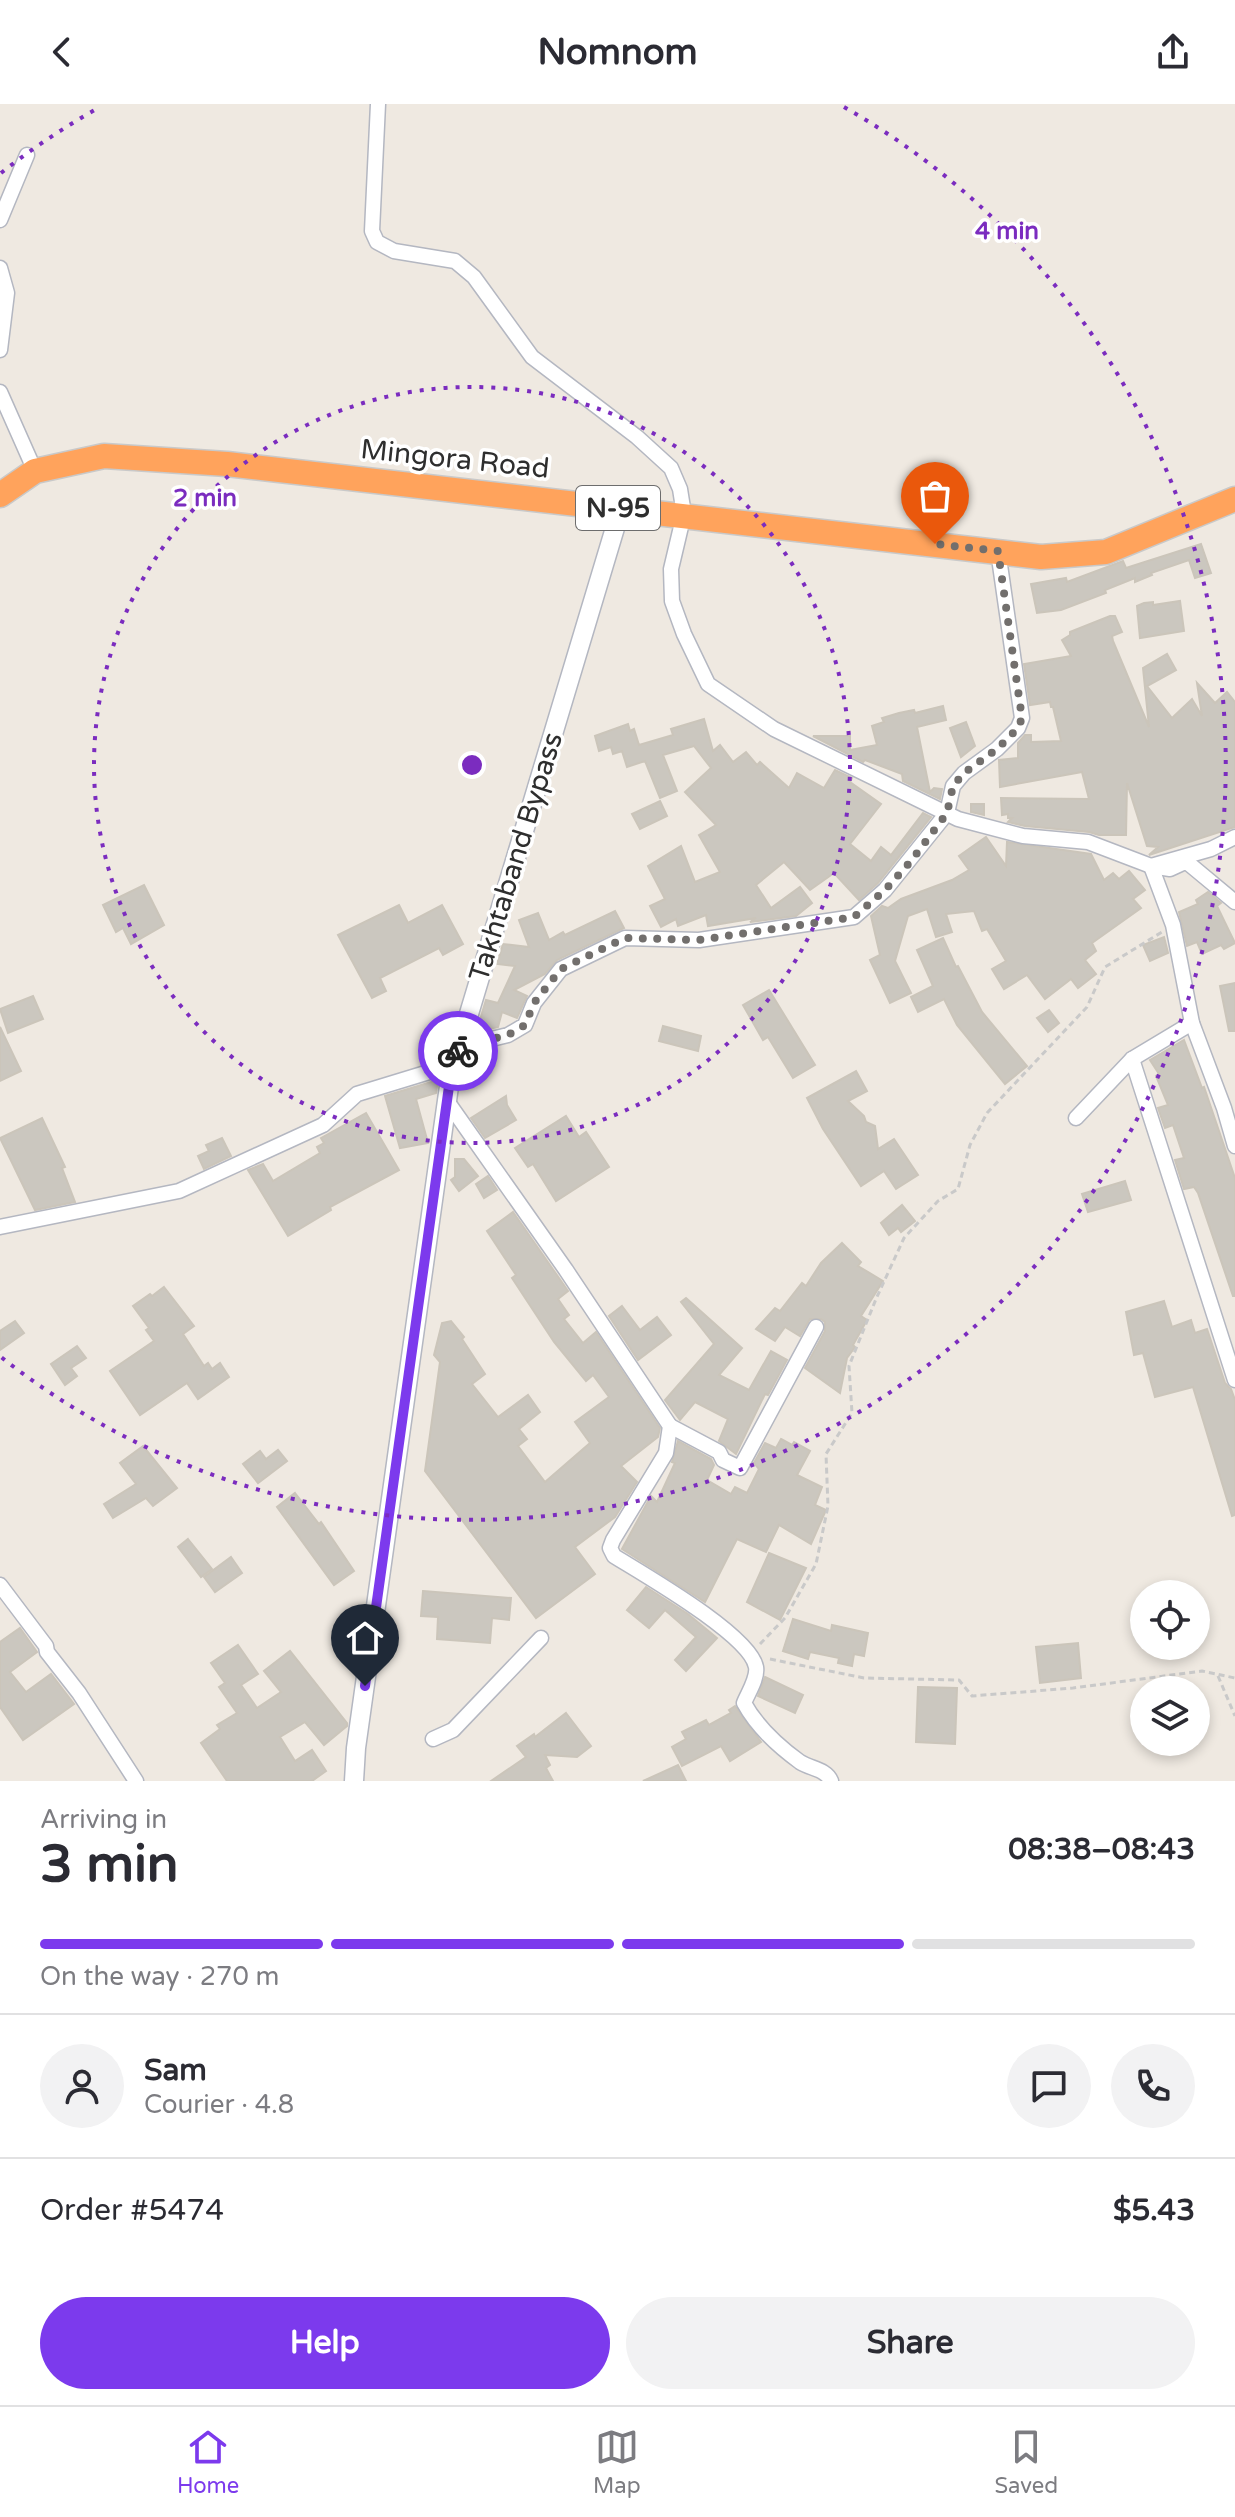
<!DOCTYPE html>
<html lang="en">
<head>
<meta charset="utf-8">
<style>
  body { margin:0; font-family:"Varela Round",sans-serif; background:#f2f2f3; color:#2b2b33; height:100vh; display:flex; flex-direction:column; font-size:30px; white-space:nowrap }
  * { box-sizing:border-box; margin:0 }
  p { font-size:26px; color:#7c7c81 }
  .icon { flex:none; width:44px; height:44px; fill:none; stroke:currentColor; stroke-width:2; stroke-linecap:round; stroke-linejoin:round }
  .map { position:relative; height:1677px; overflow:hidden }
  .drawer { display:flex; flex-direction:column; background:#fff; flex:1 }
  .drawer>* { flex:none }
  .fabs { position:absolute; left:1130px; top:1476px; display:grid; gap:16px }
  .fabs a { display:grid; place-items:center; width:80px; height:80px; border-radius:50%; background:#fff; box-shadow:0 4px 12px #0003; font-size:40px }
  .pin { position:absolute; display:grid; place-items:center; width:68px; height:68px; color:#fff; margin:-82px -34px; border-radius:50% 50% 50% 0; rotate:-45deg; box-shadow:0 0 8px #0007 }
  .pin .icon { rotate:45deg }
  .courier { position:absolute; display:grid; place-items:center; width:80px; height:80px; margin:-40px; border:6px solid #7c3aed; border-radius:50%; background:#fff; color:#222; box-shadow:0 2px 10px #0007 }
  .headline em { font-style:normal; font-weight:800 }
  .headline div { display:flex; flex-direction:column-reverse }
  .headline { display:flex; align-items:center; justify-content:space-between; height:136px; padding:0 40px }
  h1 { font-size:52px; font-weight:800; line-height:60px }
  .bar { display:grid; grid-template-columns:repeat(4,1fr); gap:12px 8px; align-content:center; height:96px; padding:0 40px }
  .bar i { height:10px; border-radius:6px; background:#e1e1e2 }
  .bar .on { background:#7c3aed }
  .bar p { grid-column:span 4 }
  .line { display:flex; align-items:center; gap:20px; padding:0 40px; border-top:2px solid #e1e1e2 }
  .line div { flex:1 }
  .round { display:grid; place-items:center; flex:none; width:84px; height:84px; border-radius:42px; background:#f2f2f3 }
  .action { display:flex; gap:16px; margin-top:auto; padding:16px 40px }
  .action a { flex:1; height:92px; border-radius:48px; background:#7c3aed; color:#fff; font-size:32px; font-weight:800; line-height:92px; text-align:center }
  .action a+a { background:#f2f2f3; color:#2b2b33 }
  header { display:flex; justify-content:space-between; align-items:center; height:104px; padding:0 40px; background:#fff; font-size:36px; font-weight:800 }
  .menu { display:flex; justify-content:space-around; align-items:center; height:112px; border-top:2px solid #e1e1e2; background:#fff; font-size:22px; color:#7c7c81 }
  .menu a { display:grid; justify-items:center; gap:4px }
  .menu .on { color:#7c3aed }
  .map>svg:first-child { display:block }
  .building { fill:#cbc7bf; stroke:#cbc5ba; stroke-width:2 }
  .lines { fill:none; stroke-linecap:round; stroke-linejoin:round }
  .street-casing { stroke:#b4b7c1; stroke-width:17 }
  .secondary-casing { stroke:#b4b7c1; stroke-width:21 }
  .highway-casing { stroke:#c9c9c9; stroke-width:27 }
  .path { stroke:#c9c9c9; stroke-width:3; stroke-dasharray:6 4; stroke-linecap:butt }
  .street { stroke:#fff; stroke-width:14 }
  .secondary { stroke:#fff; stroke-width:18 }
  .highway { stroke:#ffa35c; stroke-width:24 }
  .done { stroke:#726f6d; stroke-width:8; stroke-dasharray:0 14.4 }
  .route { stroke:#7c3aed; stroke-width:10 }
  .ring { fill:none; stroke:#7b2cbf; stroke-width:4; stroke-dasharray:4 8 }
  .labels { text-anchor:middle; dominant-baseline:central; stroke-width:7; stroke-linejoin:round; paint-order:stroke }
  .shield { fill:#fff; stroke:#6d6d6d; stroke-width:2 }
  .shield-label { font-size:26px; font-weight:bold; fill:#2e2e2e }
  .street-label { font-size:28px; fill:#2e2e2e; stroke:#fff }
  .centre { fill:#7b2cbf; stroke:#fff; stroke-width:4 }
  .ring-label { font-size:24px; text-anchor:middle; font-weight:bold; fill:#7b2cbf; stroke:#fff; stroke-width:7; stroke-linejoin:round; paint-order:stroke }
</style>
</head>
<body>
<header><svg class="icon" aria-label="back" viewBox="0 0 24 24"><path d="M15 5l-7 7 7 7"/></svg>Nomnom<svg class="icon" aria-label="share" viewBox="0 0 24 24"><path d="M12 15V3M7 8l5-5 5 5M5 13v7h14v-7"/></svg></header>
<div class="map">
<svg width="1235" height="1677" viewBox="0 0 1235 1677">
  <rect width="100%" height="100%" fill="#efe9e1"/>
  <g class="building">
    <polygon points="1201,440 1211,469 1195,474 1189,456 1151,469 1152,471 1135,478 1135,474 1105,486 1106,489 1061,506 1037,509 1031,480 1066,474 1067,478 1123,457 1126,464"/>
    <polygon points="1180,497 1184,527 1140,534 1137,502 1144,499 1153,498 1153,501"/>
    <polygon points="1110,512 1115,512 1122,528 1112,532 1113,537 1149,623 1143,564 1167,550 1176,566 1147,582 1172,614 1192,595 1202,612 1197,579 1215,599 1227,588 1235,598 1235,723 1149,751 1158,743 1147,742 1127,679 1126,731 1099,731 1089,728 1025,722 1008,718 1012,714 1008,714 1008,710 1002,711 1001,694 1089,695 1082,668 1000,683 999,656 1018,654 1018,639 1025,631 1031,631 1031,638 1061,637 1053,603 1051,603 1050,598 1030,601 1024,560 1071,552 1062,536 1070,531 1070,528"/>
    <polygon points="943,602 946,616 917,623 930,688 934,684 942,685 940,695 903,677 902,670 865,656 863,658 813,632 850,632 850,646 877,641 872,622 884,618 882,614 899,609 914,606 915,609"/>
    <polygon points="704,615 713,647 720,641 733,658 746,648 757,661 760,658 789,684 797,669 824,684 835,666 852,674 850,678 881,700 850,740 871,757 881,743 891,751 923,709 931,713 878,779 859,796 834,769 810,786 784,758 756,781 771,804 800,783 812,799 796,812 750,818 756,814 708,822 706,811 678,822 676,815 661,823 650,802 665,795 648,762 681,742 695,778 720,768 699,731 716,721 685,688 711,664 694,642 663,651 677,687 660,694 645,657 627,663 622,647 613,650 611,643 599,647 595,632 628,620 630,627 634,625 639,641 673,631 671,625"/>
    <polygon points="966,618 975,642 961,653 950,624"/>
    <polygon points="660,697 667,712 640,725 632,710"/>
    <polygon points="971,700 984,700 984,711 971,708"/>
    <polygon points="986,733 1006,762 1007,738 1091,750 1104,776 1113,769 1119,775 1129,767 1145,786 1133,795 1141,804 1092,839 1096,847 1085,856 1096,870 1078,884 1071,875 1045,895 1027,871 1004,885 992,865 1006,857 987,825 982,827 974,807 946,810 952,828 936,833 927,805 908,812 895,857 911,889 890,899 870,856 880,851 871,812 882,802 888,804 901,795 952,776 969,766 959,752"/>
    <polygon points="144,781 164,821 131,840 123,824 116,828 103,801"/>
    <polygon points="1208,788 1221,799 1217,802 1235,839 1224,845 1221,841 1202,850 1197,838 1187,842 1179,808 1198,800 1196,796"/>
    <polygon points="399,801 408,819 442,801 463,840 443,851 439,844 380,874 386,887 372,894 338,831"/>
    <polygon points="615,807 624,824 557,856 545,870 514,886 527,892 517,914 502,908 498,923 482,927 477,926 486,896 498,899 515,862 497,860 503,840 529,843 519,816 538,809 549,836 563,828 565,831"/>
    <polygon points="1164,833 1168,849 1150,857 1143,841"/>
    <polygon points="943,834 956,863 958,862 982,908 1027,962 1005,980 957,921 944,895 918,908 911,893 933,882 917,846"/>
    <polygon points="1235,879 1235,927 1229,927 1220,882"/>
    <polygon points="769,886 815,961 793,974 768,933 763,936 743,901"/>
    <polygon points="33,892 43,915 8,929 0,905"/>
    <polygon points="1049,906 1059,919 1048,928 1037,914"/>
    <polygon points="663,922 701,932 698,947 659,937"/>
    <polygon points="0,923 21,967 0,977"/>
    <polygon points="1184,936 1202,984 1204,983 1235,1074 1235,1192 1233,1192 1198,1089 1194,1083 1184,1085 1175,1056 1184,1054 1173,1021 1165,1024 1158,1004 1168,1001 1156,972 1159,970 1150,956"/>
    <polygon points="856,967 867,987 848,997 864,1012 866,1018 875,1022 878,1045 894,1035 918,1071 896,1085 884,1067 861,1082 823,1025 807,994"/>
    <polygon points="438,976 436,989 416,995 428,1039 400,1044 385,992"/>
    <polygon points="506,992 507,1001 516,1016 485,1034 471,1014"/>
    <polygon points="366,1009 399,1066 330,1103 331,1106 288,1132 248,1066 263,1060 273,1077 320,1049 317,1043 324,1039 321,1034"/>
    <polygon points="566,1012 579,1033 586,1028 609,1063 556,1097 533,1060 528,1063 515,1044"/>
    <polygon points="42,1014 65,1063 62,1064 75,1098 35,1106 0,1034"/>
    <polygon points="222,1034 231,1052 204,1065 198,1052 209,1047 206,1041"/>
    <polygon points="455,1055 464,1055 478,1072 459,1087 451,1076 455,1073"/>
    <polygon points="488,1072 497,1086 484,1094 476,1080"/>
    <polygon points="1125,1077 1131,1096 1088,1108 1082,1090"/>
    <polygon points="902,1101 915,1117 901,1128 898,1124 889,1131 881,1119"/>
    <polygon points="513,1108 568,1187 558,1195 569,1211 564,1215 583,1239 596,1228 660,1324 658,1333 621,1362 637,1378 615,1413 575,1443 595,1470 536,1514 425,1367 440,1258 434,1251 442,1219 451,1217 464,1233 462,1235 485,1270 472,1280 498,1313 528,1291 540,1308 519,1325 527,1335 518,1342 545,1378 590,1339 575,1318 609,1293 593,1271 586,1277 554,1238 512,1174 516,1171 487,1127"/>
    <polygon points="842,1139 861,1158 858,1162 883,1177 861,1212 867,1216 853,1241 855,1243 847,1254 840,1289 805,1264 825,1227 825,1218 821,1215 810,1215 800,1232 785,1223 775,1237 756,1225 775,1204 780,1207 802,1179 806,1182 821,1159"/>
    <polygon points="164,1183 194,1222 183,1230 204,1262 208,1259 212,1265 220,1259 229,1273 198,1295 187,1279 140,1311 110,1267 154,1237 146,1226 149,1224 133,1202 150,1190 152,1192"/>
    <polygon points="686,1194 742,1244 719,1271 749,1286 771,1247 787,1256 768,1291 765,1290 736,1350 719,1337 728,1315 695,1298 680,1316 665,1296 714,1240 681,1198"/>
    <polygon points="1164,1197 1172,1223 1191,1216 1195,1229 1207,1225 1225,1279 1231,1285 1235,1296 1235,1411 1232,1412 1193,1283 1155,1293 1143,1249 1134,1251 1126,1208"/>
    <polygon points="622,1202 640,1226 657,1213 671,1231 638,1256 609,1212"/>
    <polygon points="15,1217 24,1229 0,1246 0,1227"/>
    <polygon points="77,1242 86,1254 71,1264 77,1272 65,1281 51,1260"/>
    <polygon points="781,1335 792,1341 794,1338 810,1347 797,1371 822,1383 815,1401 826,1406 811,1440 779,1421 766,1448 737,1435 705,1498 622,1445 651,1392 657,1398 675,1359 672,1358 678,1337 711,1355 714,1361 707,1376 731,1390 735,1383 747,1389 759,1365 754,1359 765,1339 776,1344"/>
    <polygon points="143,1342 177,1384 153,1402 146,1394 113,1414 104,1400 136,1380 120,1359"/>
    <polygon points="278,1346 287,1357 258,1379 243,1360 260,1347 266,1355"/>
    <polygon points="295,1389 319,1420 321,1418 354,1467 334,1481 277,1403"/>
    <polygon points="188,1435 212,1465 201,1473 178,1443"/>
    <polygon points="769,1449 806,1464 780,1516 747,1498"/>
    <polygon points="231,1453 242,1469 215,1488 204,1473"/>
    <polygon points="646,1483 688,1510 717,1534 686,1567 675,1556 696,1533 665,1506 649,1524 627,1506"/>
    <polygon points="423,1487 511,1494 509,1516 492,1514 490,1539 437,1535 438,1513 421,1512"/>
    <polygon points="793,1515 831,1527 832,1521 868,1529 864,1552 854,1550 852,1562 838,1559 839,1554 810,1548 808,1555 783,1547"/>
    <polygon points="20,1524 37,1548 10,1568 26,1588 51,1570 74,1600 23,1636 0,1603 0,1538"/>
    <polygon points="1078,1539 1081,1574 1040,1579 1036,1543"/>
    <polygon points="238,1541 258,1570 241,1581 257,1604 281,1588 264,1567 290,1547 347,1619 347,1622 324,1641 305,1618 280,1633 295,1657 312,1646 326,1667 312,1677 227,1677 201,1639 220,1625 217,1621 237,1609 219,1583 225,1579 211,1559"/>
    <polygon points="765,1573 803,1591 795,1609 758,1592"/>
    <polygon points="918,1583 957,1584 955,1640 916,1638"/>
    <polygon points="735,1602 761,1638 730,1657 721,1642 682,1662 672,1643 686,1635 682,1628 706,1616 709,1621 731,1609 729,1606"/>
    <polygon points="566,1609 591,1642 577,1653 545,1651 550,1661 546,1664 553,1677 491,1677 526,1653 517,1642 534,1630 535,1633"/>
    <polygon points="678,1661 686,1677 643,1677"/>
  </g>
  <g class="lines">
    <g class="street-casing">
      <g id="street">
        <polyline points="378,0 372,127 377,138 394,147 455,157 474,173 532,253 637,333 671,364 680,385 684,410 671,465 672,497 684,530 708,580 774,625 958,715 1023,732 1088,738 1151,762 1170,765 1183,759 1188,759 1235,798"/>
        <polyline points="0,116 27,51"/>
        <polyline points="0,164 7,189 0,246"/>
        <polyline points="0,288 35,367"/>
        <polyline points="1235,733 1211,745 1151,762 1173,821 1192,919 1224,1004 1235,1042"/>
        <polyline points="459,943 508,931 525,921 534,899 561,865 625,834 699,836 854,813 885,786 947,709 953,682 964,669 997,645 1018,624 1022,614 998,447"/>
        <polyline points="1132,955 1235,1276"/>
        <path d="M447,997l119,169 104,156 -4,27 -53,87 -3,8 4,8c29,18 136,79 142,111 2,11 -8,26 -12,36 13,24 34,43 56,59 11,7 26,7 31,19"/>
        <polyline points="1076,1014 1132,955 1192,919"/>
        <polyline points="0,1123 179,1087 323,1021 357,990 452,961"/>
        <polyline points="670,1322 719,1348 723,1356 740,1364 816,1223"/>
        <polyline points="0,1481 46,1542 47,1548 79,1589 136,1677"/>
        <polyline points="433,1635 453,1626 541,1534"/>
      </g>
    </g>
    <g class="secondary-casing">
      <polyline id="secondary" points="354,1677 356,1644 452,961 459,943 621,404"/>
    </g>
    <g class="highway-casing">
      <polyline id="highway" points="0,391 35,367 104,352 227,360 1041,453 1106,448 1235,395"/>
    </g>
    <g class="path">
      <polyline points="760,1540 785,1514 816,1460 828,1402 826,1350 852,1309 849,1262 876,1195 904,1134 938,1097 958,1085 970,1041 987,1009 1087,903 1105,863 1162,828"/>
      <polyline points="770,1555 864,1574 959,1576 972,1592 1073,1584 1202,1567 1235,1574"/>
      <polyline points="1218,1572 1235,1612"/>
    </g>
    <use href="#street" class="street"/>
    <use href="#secondary" class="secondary"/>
    <use href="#highway" class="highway"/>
  </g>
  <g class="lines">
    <polyline class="done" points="458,947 459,943 508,931 525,921 534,899 561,865 625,834 699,836 854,813 885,786 911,757 947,709 953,682 964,669 997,645 1018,624 1022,614 998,447 935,440"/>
    <polyline class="route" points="365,1582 452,961 458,947"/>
  </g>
  <g class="ring">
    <circle cx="472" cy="661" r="378"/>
    <path d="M1 69A756 756 0 0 1 100 3M844 3A756 756 0 1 1 1 1253"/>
  </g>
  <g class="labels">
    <rect class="shield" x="576" y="382" width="84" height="44" rx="6"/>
    <g class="shield-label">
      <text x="618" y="404">N-95</text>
    </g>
    <g class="street-label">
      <text transform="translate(455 355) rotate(6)">Mingora Road</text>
      <text transform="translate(516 753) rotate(-73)">Takhtaband Bypass</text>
    </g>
  </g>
  <circle cx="472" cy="661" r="12" class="centre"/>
  <g class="ring-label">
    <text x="1007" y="135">4 min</text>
    <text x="205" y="402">2 min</text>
  </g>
</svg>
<div class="fabs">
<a><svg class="icon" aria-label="locate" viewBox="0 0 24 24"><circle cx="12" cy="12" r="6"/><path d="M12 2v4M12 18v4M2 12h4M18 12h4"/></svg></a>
<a><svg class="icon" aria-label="layers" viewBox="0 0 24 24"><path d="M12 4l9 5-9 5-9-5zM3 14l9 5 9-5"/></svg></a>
</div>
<div class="pin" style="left:935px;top:440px;background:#ea580c"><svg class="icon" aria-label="bag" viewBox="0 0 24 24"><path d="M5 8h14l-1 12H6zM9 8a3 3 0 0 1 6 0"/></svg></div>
<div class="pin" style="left:365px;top:1582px;background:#1f2937"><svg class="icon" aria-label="home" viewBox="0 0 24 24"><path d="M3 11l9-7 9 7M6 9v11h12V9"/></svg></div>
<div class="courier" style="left:458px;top:947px"><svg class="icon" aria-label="bike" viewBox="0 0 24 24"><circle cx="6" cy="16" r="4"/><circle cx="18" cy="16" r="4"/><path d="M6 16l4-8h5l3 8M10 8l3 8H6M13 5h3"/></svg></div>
</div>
<section class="drawer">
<div class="headline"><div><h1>3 min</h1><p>Arriving in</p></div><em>08:38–08:43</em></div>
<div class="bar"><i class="on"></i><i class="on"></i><i class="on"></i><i></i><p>On the way · 270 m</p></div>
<div class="line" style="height:144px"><a class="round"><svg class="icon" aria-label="person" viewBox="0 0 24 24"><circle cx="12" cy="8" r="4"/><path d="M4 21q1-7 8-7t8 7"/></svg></a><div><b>Sam</b><p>Courier · 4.8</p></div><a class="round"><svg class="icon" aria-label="chat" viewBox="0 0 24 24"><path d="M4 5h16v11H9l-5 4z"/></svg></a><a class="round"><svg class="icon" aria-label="phone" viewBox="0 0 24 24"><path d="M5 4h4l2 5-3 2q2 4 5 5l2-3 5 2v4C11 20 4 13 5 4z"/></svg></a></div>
<div class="line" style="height:104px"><div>Order #5474</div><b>$5.43</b></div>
<div class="action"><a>Help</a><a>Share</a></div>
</section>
<nav class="menu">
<a class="on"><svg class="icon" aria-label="home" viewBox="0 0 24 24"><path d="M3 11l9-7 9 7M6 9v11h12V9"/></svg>Home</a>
<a><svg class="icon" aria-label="map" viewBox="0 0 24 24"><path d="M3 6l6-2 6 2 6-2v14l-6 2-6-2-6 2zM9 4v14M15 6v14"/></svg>Map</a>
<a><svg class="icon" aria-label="saved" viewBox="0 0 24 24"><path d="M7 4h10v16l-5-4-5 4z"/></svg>Saved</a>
</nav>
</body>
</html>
